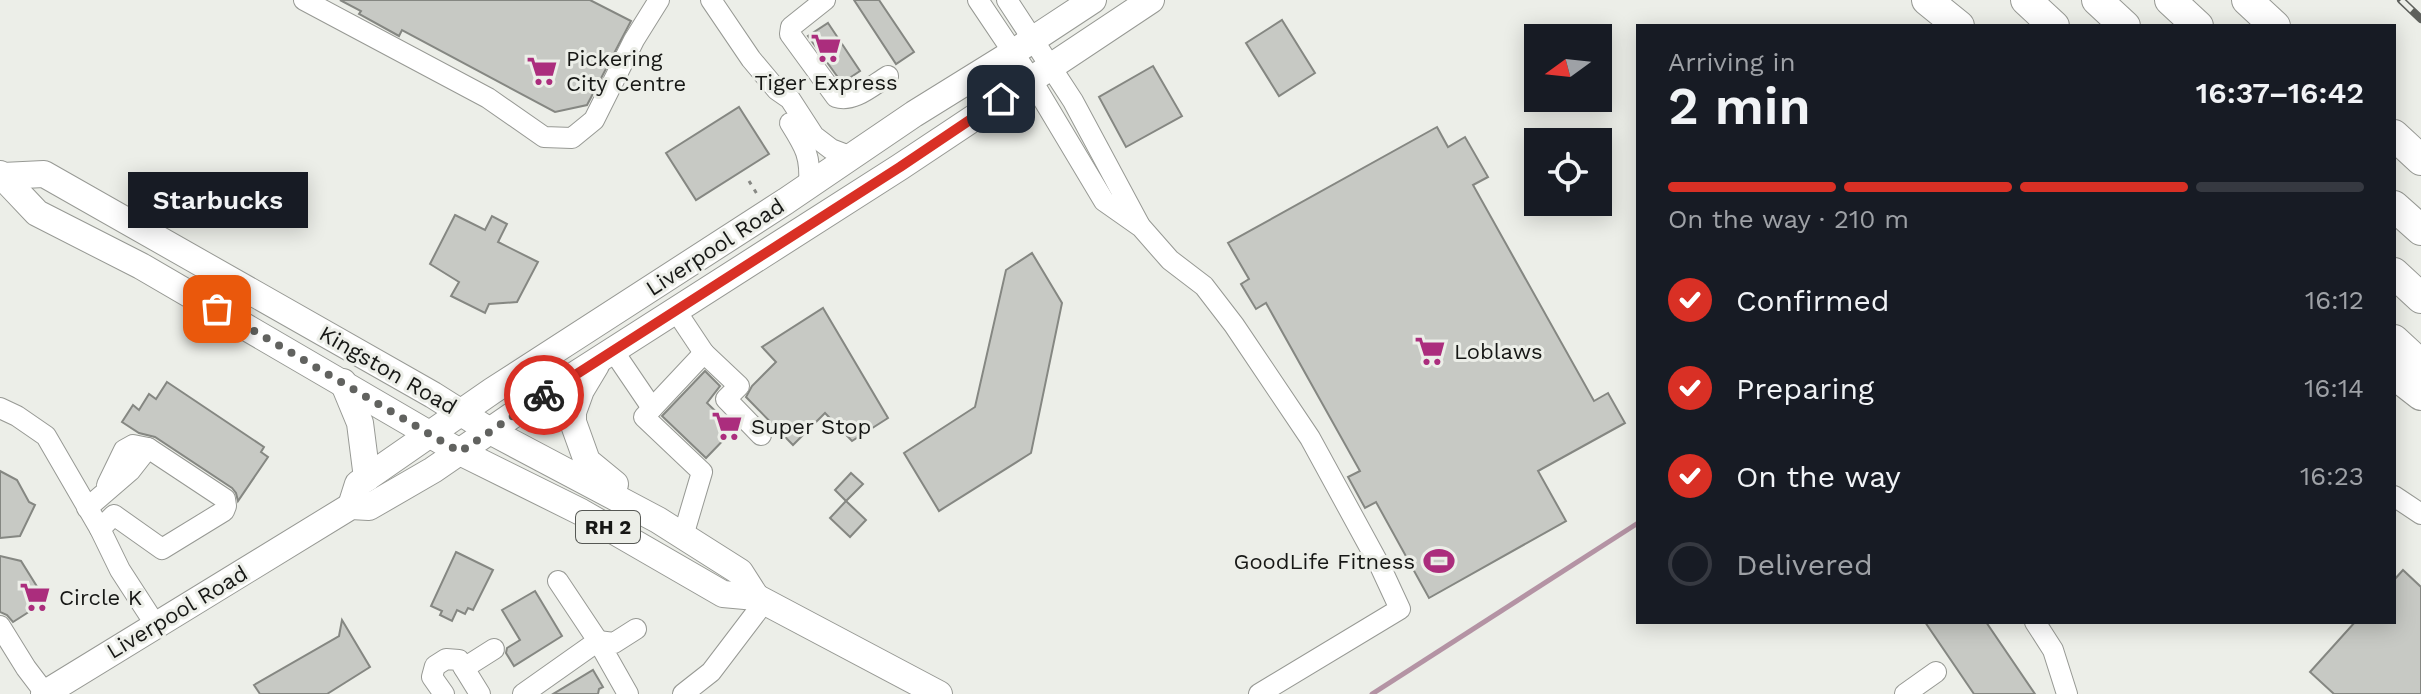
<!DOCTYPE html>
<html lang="en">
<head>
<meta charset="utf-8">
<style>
  body { margin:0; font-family:"Work Sans",sans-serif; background:#242831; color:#f1f3f6; height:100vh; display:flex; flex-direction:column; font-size:30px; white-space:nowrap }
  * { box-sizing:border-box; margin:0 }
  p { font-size:26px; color:#9ea1a6 }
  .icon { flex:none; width:44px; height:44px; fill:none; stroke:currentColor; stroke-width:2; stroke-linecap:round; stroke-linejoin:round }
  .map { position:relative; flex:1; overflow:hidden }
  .panel { position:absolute; left:1636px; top:24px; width:760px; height:600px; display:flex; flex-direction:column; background:#171b24; border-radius:0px; box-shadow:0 4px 20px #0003 }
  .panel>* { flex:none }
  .needle { width:52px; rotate:255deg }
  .buttons { position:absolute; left:1524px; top:24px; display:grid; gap:16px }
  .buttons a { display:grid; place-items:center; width:88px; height:88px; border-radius:0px; background:#171b24; box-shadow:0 4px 20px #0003; font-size:40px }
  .pin { position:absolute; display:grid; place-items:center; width:68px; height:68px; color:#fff; margin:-34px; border-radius:16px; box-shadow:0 4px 12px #0006 }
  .courier { position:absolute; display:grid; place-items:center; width:80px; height:80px; margin:-40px; border:6px solid #d93025; border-radius:50%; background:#fff; color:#222; box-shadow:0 2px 10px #0007 }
  .bubble { position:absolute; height:56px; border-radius:0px; background:#171b24; box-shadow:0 4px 20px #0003; font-size:26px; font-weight:600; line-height:56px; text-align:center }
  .head em { font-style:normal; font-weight:600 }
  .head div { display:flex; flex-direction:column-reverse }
  .head { display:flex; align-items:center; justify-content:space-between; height:136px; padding:0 32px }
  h1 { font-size:52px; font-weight:600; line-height:60px }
  .bar { display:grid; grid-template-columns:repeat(4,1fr); gap:12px 8px; align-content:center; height:96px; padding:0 32px }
  .bar i { height:10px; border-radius:6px; background:#363941 }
  .bar .current { background:#d93025 }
  .bar p { grid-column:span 4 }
  ol { padding:0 32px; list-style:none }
  li { display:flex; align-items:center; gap:24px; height:88px }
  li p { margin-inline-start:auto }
  li .icon { padding:8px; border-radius:50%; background:#d93025; color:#fff; stroke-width:4 }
  li:last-child { color:#9ea1a6 }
  li i { width:44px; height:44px; border:4px solid #363941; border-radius:50% }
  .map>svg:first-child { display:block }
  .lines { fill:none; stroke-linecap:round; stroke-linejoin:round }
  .stream { stroke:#b493a4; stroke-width:5 }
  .building { fill:#c7c9c4; stroke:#858782; stroke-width:2 }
  .minor-casing { stroke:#979994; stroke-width:22 }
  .major-casing { stroke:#979994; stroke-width:28 }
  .highway-casing { stroke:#979994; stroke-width:32 }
  .path { stroke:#878884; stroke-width:3; stroke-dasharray:4 6; stroke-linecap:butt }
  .minor { stroke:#fff; stroke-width:20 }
  .major { stroke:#fff; stroke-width:26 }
  .highway { stroke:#fff; stroke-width:30 }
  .rail-casing { stroke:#5e605c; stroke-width:8 }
  .rail { stroke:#eceee8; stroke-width:5; stroke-dasharray:15; stroke-linecap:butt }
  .done { stroke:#61625f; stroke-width:8; stroke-dasharray:0 14.4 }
  .route { stroke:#d93025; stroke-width:10 }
  .labels { text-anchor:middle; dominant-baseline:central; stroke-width:6; stroke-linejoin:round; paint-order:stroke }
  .shield { fill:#eceee8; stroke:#565854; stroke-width:2 }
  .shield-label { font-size:20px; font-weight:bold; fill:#161715 }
  .poi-label { font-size:22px; fill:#161715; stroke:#eceee8; text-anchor:start }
  .street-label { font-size:22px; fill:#161715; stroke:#eceee8 }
</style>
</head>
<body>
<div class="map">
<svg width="2421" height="694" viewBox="0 0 2421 694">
  <rect width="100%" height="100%" fill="#eceee8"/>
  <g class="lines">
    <polyline class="stream" points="1372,694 1638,523"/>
  </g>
  <g class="building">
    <polygon points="340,0 590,0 631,21 587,105 555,112 402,30 399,36 359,14 361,11"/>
    <polygon points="854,0 879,0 914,52 896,64"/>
    <polygon points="1282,20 1315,73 1279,96 1246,43"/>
    <polygon points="828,23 860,71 842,83 808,36"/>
    <polygon points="1153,66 1182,116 1126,147 1099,97"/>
    <polygon points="739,107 769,154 696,200 666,153"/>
    <polygon points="1437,127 1448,147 1465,137 1488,177 1473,185 1594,401 1608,393 1625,423 1538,471 1566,521 1429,598 1376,502 1365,508 1348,477 1360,471 1266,303 1256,309 1241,284 1249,279 1228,243"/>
    <polygon points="455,215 485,230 492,216 507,224 498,242 538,262 517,302 489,304 485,313 451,296 459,282 430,264"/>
    <polygon points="1032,253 1062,303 1031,453 939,511 904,453 975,407 1006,270"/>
    <polygon points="823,308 888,418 852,441 825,413 793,445 746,397 752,386 776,362 762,347"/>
    <polygon points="705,371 720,386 707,403 734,429 706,458 662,416"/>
    <polygon points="167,382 264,447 261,452 268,457 238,501 236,493 232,488 155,437 139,433 122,422 133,405 139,410 149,394 156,399"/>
    <polygon points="0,471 17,480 29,502 35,505 20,536 0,538"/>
    <polygon points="851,473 863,484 846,501 835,490"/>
    <polygon points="846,501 866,520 850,537 830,518"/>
    <polygon points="456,552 493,570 473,610 468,608 465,614 457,610 452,621 440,615 442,611 431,606"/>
    <polygon points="0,556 21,561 46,601 13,622 7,615 0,612"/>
    <polygon points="2403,570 2421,587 2421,694 2334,694 2310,672 2355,622 2394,622 2394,580"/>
    <polygon points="535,591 562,636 514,666 506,653 507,648 520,640 502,610"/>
    <polygon points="342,620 370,667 327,694 260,694 254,685 339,636"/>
    <polygon points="1925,622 1986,622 2035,694 1974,694"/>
    <polygon points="593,670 603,687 599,689 598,694 553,694"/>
  </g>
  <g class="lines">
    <g class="minor-casing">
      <g id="minor">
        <polyline points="304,0 488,98 544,137 572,138 594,120 634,40 659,0"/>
        <polyline points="711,0 751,59 777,90 790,99 814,136 831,149 852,157"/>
        <path d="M825,0l-34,27 -1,7 46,63c18,6 37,-12 52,-21"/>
        <polyline points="978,0 1031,79 1104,201 1141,227 1170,260 1204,286 1234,325 1310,438 1381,568 1400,609 1259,694"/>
        <polyline points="1007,0 1073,101 1139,224"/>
        <path d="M790,123c15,24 21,33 19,62"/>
        <polyline points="676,311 704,353"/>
        <polyline points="614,352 652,408"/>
        <polyline points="0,408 17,416 46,436 100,529 120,570 155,624"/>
        <polyline points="107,485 124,450 133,445 148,448"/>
        <polyline points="2394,496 2421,514"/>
        <polyline points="87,508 130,471 148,448 225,499 226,506 224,511 162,549 114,515 100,529"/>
        <polyline points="683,536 702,472 644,417 704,353 739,386 726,399 761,435"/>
        <polyline points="2035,622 2053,650 2067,694"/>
        <polyline points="0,626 26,668 45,693"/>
        <polyline points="464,668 494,649"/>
        <polyline points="444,694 432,677 435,666 446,659 459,660 480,694"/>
        <polyline points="523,694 598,641 558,581"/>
        <polyline points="628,694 598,641 614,643 636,629"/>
        <polyline points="683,694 711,672 765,601"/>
        <polyline points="1905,694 1936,672"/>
      </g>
    </g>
    <g class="major-casing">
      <g id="major">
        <polyline points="0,174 37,213 141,266 460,452 581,512 723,594 756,597 939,694"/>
        <polyline points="3,176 44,174 433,395 490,431 658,520 740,572 756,597"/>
        <polyline points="596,365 581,390 573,412 573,422 587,461 615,484"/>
        <polyline points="343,382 360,423 367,478"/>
        <polyline points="351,506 358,484 492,391 786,201 914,114 1014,52 1093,0"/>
        <polyline points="44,694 351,506 369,507 433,470 523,408 900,167 1151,0"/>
      </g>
    </g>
    <g class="highway-casing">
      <g id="highway">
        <polyline points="1927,0 1959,26"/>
        <polyline points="2026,0 2054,26"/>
        <polyline points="2097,0 2125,26"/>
        <polyline points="2170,0 2198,26"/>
        <polyline points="2247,0 2275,26"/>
        <polyline points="2394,135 2421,160"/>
        <polyline points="2394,206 2421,230"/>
        <polyline points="2394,273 2421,298"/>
        <polyline points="2394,340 2421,365"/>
        <polyline points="2394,374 2421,395"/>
      </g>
    </g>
    <polyline class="path" points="749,181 757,194"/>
    <use href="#minor" class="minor"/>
    <use href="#major" class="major"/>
    <use href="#highway" class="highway"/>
    <g class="rail-casing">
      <polyline id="rail" points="2401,0 2421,19"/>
    </g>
    <use href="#rail" class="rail"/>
  </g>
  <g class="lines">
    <polyline class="done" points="217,309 460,452 544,395"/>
    <polyline class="route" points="544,395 900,167 1001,99"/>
  </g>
  <defs>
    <g id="supermarket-bare" transform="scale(2.4)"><path d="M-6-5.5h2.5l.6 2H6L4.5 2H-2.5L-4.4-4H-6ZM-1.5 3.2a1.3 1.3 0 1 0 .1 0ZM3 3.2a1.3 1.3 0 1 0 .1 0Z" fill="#ab2d7d" stroke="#eceee8" stroke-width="2.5" paint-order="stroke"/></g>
    <g id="stadium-bare" transform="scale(2.4)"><path d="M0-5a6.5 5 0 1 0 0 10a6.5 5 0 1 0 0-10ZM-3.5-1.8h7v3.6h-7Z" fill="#ab2d7d" stroke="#eceee8" stroke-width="2.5" paint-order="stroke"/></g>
  </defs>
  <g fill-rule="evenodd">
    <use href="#supermarket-bare" x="826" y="48"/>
    <use href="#supermarket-bare" x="542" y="71"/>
    <use href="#supermarket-bare" x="1430" y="351"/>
    <use href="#supermarket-bare" x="727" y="426"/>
    <use href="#stadium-bare" x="1439" y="561"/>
    <use href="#supermarket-bare" x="35" y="597"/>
  </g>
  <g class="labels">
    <rect class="shield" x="576" y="511" width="64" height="32" rx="6"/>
    <g class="shield-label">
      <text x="608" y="527">RH 2</text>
    </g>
    <g class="poi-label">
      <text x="566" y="58">Pickering<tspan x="566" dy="25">City Centre</tspan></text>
      <text x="826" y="82" text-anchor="middle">Tiger Express</text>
      <text x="1454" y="351">Loblaws</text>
      <text x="751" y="426">Super Stop</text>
      <text x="1415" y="561" text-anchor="end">GoodLife Fitness</text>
      <text x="59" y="597">Circle K</text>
    </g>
    <g class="street-label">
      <text transform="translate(715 247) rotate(-33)">Liverpool Road</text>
      <text transform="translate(388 370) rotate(30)">Kingston Road</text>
      <text transform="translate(177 612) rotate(-31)">Liverpool Road</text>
    </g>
  </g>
</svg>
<div class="buttons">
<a><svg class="needle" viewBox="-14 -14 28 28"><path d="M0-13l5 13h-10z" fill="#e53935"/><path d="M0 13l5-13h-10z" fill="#9ea1a6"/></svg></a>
<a><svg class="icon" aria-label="locate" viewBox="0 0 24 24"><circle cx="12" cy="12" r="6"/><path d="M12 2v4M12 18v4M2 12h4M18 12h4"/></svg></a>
</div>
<div class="pin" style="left:217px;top:309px;background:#ea580c"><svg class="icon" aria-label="bag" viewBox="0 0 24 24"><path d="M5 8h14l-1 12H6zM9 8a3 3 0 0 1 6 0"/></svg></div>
<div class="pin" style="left:1001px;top:99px;background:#1f2937"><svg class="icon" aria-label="home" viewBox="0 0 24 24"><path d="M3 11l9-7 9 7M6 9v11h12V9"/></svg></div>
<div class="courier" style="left:544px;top:395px"><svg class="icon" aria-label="bike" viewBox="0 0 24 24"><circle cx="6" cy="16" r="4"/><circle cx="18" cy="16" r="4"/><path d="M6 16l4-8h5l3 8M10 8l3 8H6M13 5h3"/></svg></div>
<div class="bubble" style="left:128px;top:172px;width:180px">Starbucks</div>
<section class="panel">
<div class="head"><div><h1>2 min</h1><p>Arriving in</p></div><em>16:37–16:42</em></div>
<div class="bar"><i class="current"></i><i class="current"></i><i class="current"></i><i></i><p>On the way · 210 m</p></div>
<ol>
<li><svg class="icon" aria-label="check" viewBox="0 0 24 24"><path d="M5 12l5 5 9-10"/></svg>Confirmed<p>16:12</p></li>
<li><svg class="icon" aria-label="check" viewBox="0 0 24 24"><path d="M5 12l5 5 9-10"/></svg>Preparing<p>16:14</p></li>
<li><svg class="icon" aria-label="check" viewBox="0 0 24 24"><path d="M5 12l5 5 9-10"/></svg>On the way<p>16:23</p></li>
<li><i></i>Delivered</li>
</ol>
</section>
</div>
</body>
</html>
